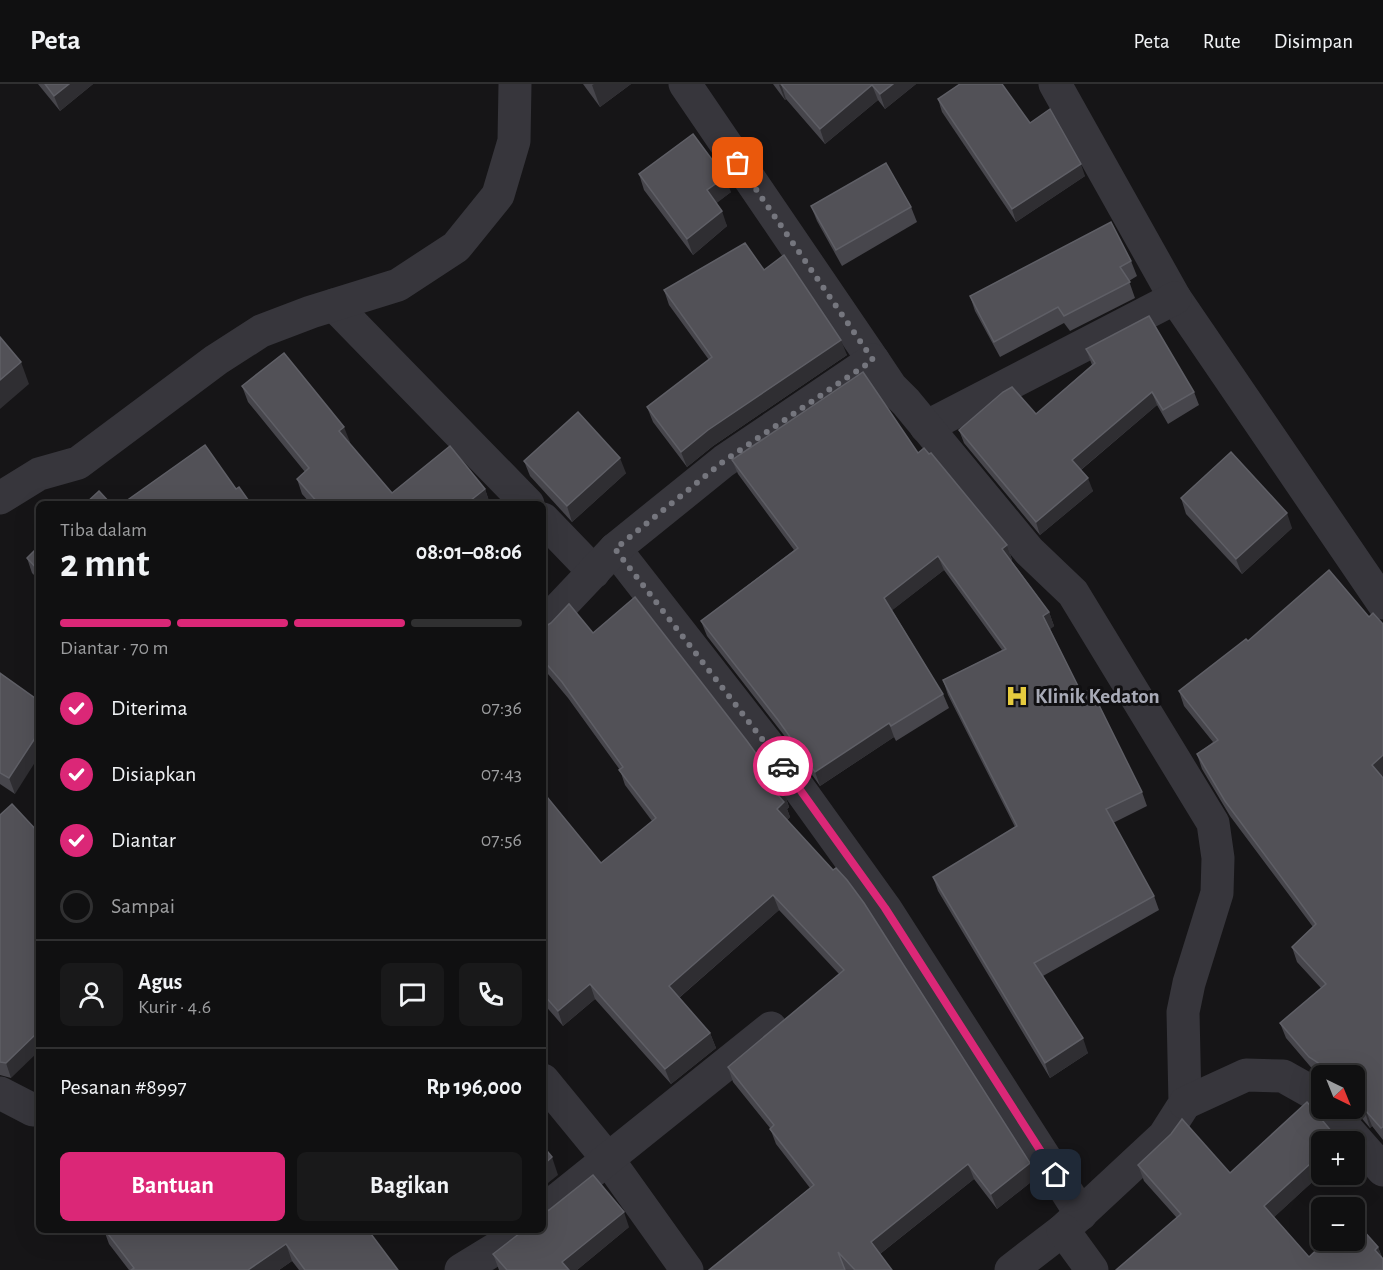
<!DOCTYPE html>
<html lang="id">
<head>
<meta charset="utf-8">
<style>
  body { margin:0; font-family:"Alegreya Sans",sans-serif; background:#19191a; color:#f1f3f6; height:100vh; display:flex; flex-direction:column; font-size:22px; white-space:nowrap }
  * { box-sizing:border-box; margin:0 }
  p { font-size:20px; color:#9c9d9f }
  .icon { flex:none; width:33px; height:33px; fill:none; stroke:currentColor; stroke-width:2; stroke-linecap:round; stroke-linejoin:round }
  .map { position:relative; flex:1; overflow:hidden }
  .drawer { position:absolute; left:36px; top:417px; width:510px; height:732px; display:flex; flex-direction:column; background:#101011; border-radius:9px; box-shadow:0 6px 24px #0002,0 0 0 2px #303031 }
  .drawer>* { flex:none }
  .needle { width:39px; rotate:137deg }
  .tools { position:absolute; left:1311px; top:981px; display:grid; gap:12px }
  .tools a { display:grid; place-items:center; width:54px; height:54px; border-radius:9px; background:#101011; box-shadow:0 6px 24px #0002,0 0 0 2px #303031; font-size:30px }
  .pin { position:absolute; display:grid; place-items:center; width:51px; height:51px; color:#fff; margin:-26px; border-radius:12px; box-shadow:0 3px 9px #0006 }
  .courier { position:absolute; display:grid; place-items:center; width:60px; height:60px; margin:-30px; border:4px solid #db2777; border-radius:50%; background:#fff; color:#222; box-shadow:0 2px 8px #0007 }
  .overview em { font-style:normal; font-weight:600 }
  .overview div { display:flex; flex-direction:column-reverse }
  .overview { display:flex; align-items:center; justify-content:space-between; height:102px; padding:0 24px }
  h1 { font-size:39px; font-weight:600; line-height:45px }
  .bar { display:grid; grid-template-columns:repeat(4,1fr); gap:9px 6px; align-content:center; height:72px; padding:0 24px }
  .bar i { height:8px; border-radius:4px; background:#303031 }
  .bar .selected { background:#db2777 }
  .bar p { grid-column:span 4 }
  .line { display:flex; align-items:center; gap:15px; padding:0 24px; border-top:2px solid #303031 }
  .line div { flex:1 }
  .round { display:grid; place-items:center; flex:none; width:63px; height:63px; border-radius:9px; background:#19191a }
  ol { padding:0 24px; list-style:none }
  li { display:flex; align-items:center; gap:18px; height:66px }
  li p { margin-inline-start:auto }
  li .icon { padding:6px; border-radius:50%; background:#db2777; color:#fff; stroke-width:4 }
  li:last-child { color:#9c9d9f }
  li i { width:33px; height:33px; border:3px solid #303031; border-radius:50% }
  .primary-button { display:flex; gap:12px; margin-top:auto; padding:12px 24px }
  .primary-button a { flex:1; height:69px; border-radius:9px; background:#db2777; color:#fff; font-size:24px; font-weight:600; line-height:69px; text-align:center }
  .primary-button a+a { background:#19191a; color:#f1f3f6 }
  header { display:flex; align-items:center; gap:36px; box-sizing:border-box; height:84px; padding:0 30px; background:#101011; border-bottom:2px solid #303031 }
  header strong { font-size:28px }
  nav { display:flex; gap:33px; margin-inline-start:auto; font-size:21px }
  .map>svg:first-child { display:block }
  .lines { fill:none; stroke-linecap:round; stroke-linejoin:round }
  .minor { stroke:#37363c; stroke-width:33 }
  .wall { fill:#47464c }
  .shaded-wall { fill:#2f2e32 }
  .building { fill:#525157; stroke:#5f5f66; stroke-width:1.5 }
  .done { stroke:#75767e; stroke-width:6; stroke-dasharray:0 10.8 }
  .route { stroke:#db2777; stroke-width:8 }
  .labels { text-anchor:middle; dominant-baseline:central; stroke-width:6; stroke-linejoin:round; paint-order:stroke }
  .poi-label { font-size:21px; font-weight:bold; fill:#a8aab6; stroke:#111012; text-anchor:start }
</style>
</head>
<body>
<header>
<strong>Peta</strong>
<nav><a>Peta</a><a>Rute</a><a>Disimpan</a></nav>
</header>
<div class="map">
<svg width="1383" height="1186" viewBox="0 0 1383 1186">
  <rect width="100%" height="100%" fill="#161517"/>
  <g class="lines">
    <g class="minor">
      <polyline points="685,0 873,276"/>
      <polyline points="1055,0 1175,214 1383,519"/>
      <polyline points="334,221 528,420"/>
      <polyline points="926,343 1175,214"/>
      <polyline points="0,414 39,390 78,379 216,276 261,247 311,228 398,201 456,163 498,111 514,57 515,0"/>
      <polyline points="543,435 594,488"/>
      <polyline points="615,465 768,661 885,824 1081,1130"/>
      <polyline points="543,541 615,465 724,377 873,276 891,303 906,318 1029,467 1073,509 1213,739 1218,774 1217,809 1189,899 1183,928 1185,1019 1164,1052 1063,1146 1011,1186"/>
      <polyline points="543,996 607,1074 687,1186"/>
      <polyline points="0,1009 33,1026 39,1026"/>
      <polyline points="1185,1019 1246,991 1283,992 1315,1010 1322,1017"/>
      <polyline points="1328,1024 1383,1086"/>
      <polyline points="543,1127 771,944"/>
      <polyline points="1063,1146 1092,1186"/>
      <polyline points="461,1186 497,1164 519,1146"/>
    </g>
  </g>
  <g class="wall">
    <polygon points="38,0 93,0 60,27"/>
    <polygon points="583,0 631,0 600,23"/>
    <polygon points="773,0 916,0 885,25 878,16 825,60 786,15 785,16"/>
    <polygon points="938,15 1030,39 1085,92 1016,138 942,28"/>
    <polygon points="639,90 731,108 716,119 727,142 693,171 644,106"/>
    <polygon points="811,122 911,123 917,138 842,182 817,137"/>
    <polygon points="1131,177 1137,192 1129,197 1135,214 1070,247 1064,239 1000,273 975,227 970,212"/>
    <polygon points="764,186 847,271 713,362 687,383 653,338 647,323 709,276 669,221 664,206"/>
    <polygon points="1086,265 1194,308 1199,321 1168,340 1157,321 1081,386 1093,407 1040,451 964,359 959,346 1036,330 1092,281"/>
    <polygon points="242,302 350,358 349,359 392,409 485,405 490,420 311,420 302,410 297,395 305,388 248,318"/>
    <polygon points="918,369 1007,461 1012,476 1011,476 1049,528 1054,542 1050,545 1082,610 1142,708 1147,722 1113,739 1154,812 1159,826 1043,892 1088,969 1050,994 938,807 933,793 1015,743 948,611 943,596 1002,566 944,486 892,526 943,610 949,624 896,657 894,653 820,702 783,650 707,552 701,537 794,466 738,390 732,376"/>
    <polygon points="524,377 626,389 572,438 530,392"/>
    <polygon points="1181,414 1292,444 1242,490 1186,430"/>
    <polygon points="39,462 39,496 32,489 27,474"/>
    <polygon points="1369,533 1383,540 1383,691 1382,692 1383,694 1383,1056 1372,1042 1370,1044 1353,1024 1354,1024 1354,992 1322,992 1322,993 1315,988 1286,954 1280,939 1321,904 1297,878 1292,863 1313,843 1230,732 1202,685 1197,670 1213,658 1184,622 1179,607 1248,557"/>
    <polygon points="543,544 593,549 784,708 789,723 787,725 790,733 787,736 1030,1079 1036,1094 997,1125 974,1095 880,1170 892,1186 709,1186 810,1104 776,1060 770,1044 733,998 728,983 839,890 779,826 679,914 710,949 716,964 671,1000 595,915 563,942 543,919 543,708 601,779 652,737 625,701 620,686 568,614 543,584"/>
    <polygon points="0,589 15,710 0,700"/>
    <polygon points="0,731 11,994 0,991"/>
    <polygon points="1171,1050 1230,1089 1322,1058 1322,1089 1274,1133 1309,1173 1378,1163 1382,1173 1116,1186 1177,1134 1144,1097 1138,1081"/>
    <polygon points="629,1143 577,1186 499,1186 493,1170"/>
    <polygon points="104,1146 193,1146 195,1149 368,1146 398,1186 299,1186 292,1177 279,1186 129,1186 109,1160"/>
  </g>
  <g class="shaded-wall">
    <polygon points="69,0 93,0 60,27 54,12"/>
    <polygon points="594,0 631,0 600,23 592,1"/>
    <polygon points="781,0 786,15 785,16 779,1"/>
    <polygon points="893,0 916,0 885,25 880,10"/>
    <polygon points="872,1 878,16 825,60 820,45"/>
    <polygon points="1081,80 1085,92 1016,138 1012,125"/>
    <polygon points="725,93 731,108 713,122 707,106"/>
    <polygon points="722,127 727,142 693,171 687,155"/>
    <polygon points="841,256 847,271 713,362 687,383 681,368 708,346"/>
    <polygon points="21,278 29,300 0,325 0,296"/>
    <polygon points="1152,308 1157,321 1077,389 1072,376"/>
    <polygon points="344,343 350,358 344,363 339,347"/>
    <polygon points="620,374 626,389 572,438 567,422"/>
    <polygon points="1088,394 1093,407 1040,451 1036,438"/>
    <polygon points="485,405 490,420 466,420"/>
    <polygon points="1287,429 1292,444 1242,490 1236,475"/>
    <polygon points="1007,461 1012,476 1007,479 1002,465"/>
    <polygon points="938,472 944,486 890,528 884,514"/>
    <polygon points="1049,528 1054,542 1048,547 1043,532"/>
    <polygon points="889,639 894,653 820,702 815,688"/>
    <polygon points="39,648 39,672 15,710 9,694"/>
    <polygon points="1383,671 1383,691 1377,696 1372,681"/>
    <polygon points="784,708 789,723 787,725 790,733 782,740 777,725 778,711"/>
    <polygon points="773,811 779,826 674,918 669,902"/>
    <polygon points="590,900 595,915 563,942 558,927"/>
    <polygon points="39,947 39,967 11,994 6,979"/>
    <polygon points="710,949 716,964 671,1000 665,985"/>
    <polygon points="1083,954 1088,969 1050,994 1045,979"/>
    <polygon points="1366,1027 1372,1042 1370,1044 1365,1028"/>
    <polygon points="1322,1069 1322,1089 1270,1137 1264,1122"/>
    <polygon points="552,1073 558,1091 543,1103 543,1081"/>
    <polygon points="1030,1079 1036,1094 997,1125 991,1110"/>
    <polygon points="968,1080 974,1095 876,1173 871,1158"/>
    <polygon points="624,1128 629,1143 577,1186 565,1186 562,1178"/>
    <polygon points="286,1160 292,1177 279,1186 248,1186"/>
    <polygon points="1378,1163 1383,1177 1375,1166"/>
  </g>
  <g class="building">
    <polygon points="45,0 69,0 54,12"/>
    <polygon points="781,0 893,0 880,10 872,1 820,45"/>
    <polygon points="960,0 1002,0 1030,39 1050,25 1081,80 1012,125 938,15"/>
    <polygon points="693,50 725,93 707,106 722,127 687,155 639,90"/>
    <polygon points="886,79 911,123 836,166 811,122"/>
    <polygon points="1111,138 1131,177 1120,183 1130,198 1064,232 1058,223 994,258 970,212"/>
    <polygon points="745,159 764,186 784,171 841,256 708,346 681,368 647,323 712,273 664,206"/>
    <polygon points="1149,232 1194,308 1163,326 1152,308 1072,376 1088,394 1036,438 959,346 1003,308 1012,303 1036,330 1095,279 1086,265"/>
    <polygon points="0,253 21,278 0,296"/>
    <polygon points="284,269 344,343 339,347 392,409 450,362 485,405 466,420 319,420 297,395 309,384 242,302"/>
    <polygon points="863,288 918,369 924,364 929,370 931,369 1007,461 1002,465 1049,528 1043,532 1082,610 1091,605 1142,708 1106,725 1154,812 1034,879 1083,954 1045,979 933,793 1017,742 943,596 1006,565 938,472 884,514 943,610 891,642 889,639 815,688 778,636 701,537 798,464 732,376"/>
    <polygon points="578,328 620,374 567,422 524,377"/>
    <polygon points="205,361 236,405 239,403 251,420 122,420"/>
    <polygon points="1231,368 1287,429 1236,475 1181,414"/>
    <polygon points="99,407 111,420 85,420"/>
    <polygon points="39,462 39,487 27,474"/>
    <polygon points="1329,486 1369,533 1373,529 1383,540 1383,671 1372,681 1383,694 1383,1043 1381,1044 1366,1027 1365,1028 1354,1017 1354,992 1332,992 1323,982 1309,973 1280,939 1326,900 1292,863 1316,840 1225,717 1197,670 1218,656 1179,607 1246,555 1248,557"/>
    <polygon points="635,513 747,657 784,708 778,711 784,718 777,725 833,786 836,784 847,796 864,819 1030,1079 991,1110 968,1080 871,1158 892,1186 855,1186 838,1168 845,1186 709,1186 814,1101 770,1045 774,1041 728,983 844,886 773,811 669,902 710,949 665,985 590,900 558,927 543,910 543,708 601,779 656,734 619,686 623,683 562,598 543,576 543,544 551,539 569,520 593,549"/>
    <polygon points="0,589 39,617 39,648 9,694 0,689"/>
    <polygon points="12,720 39,749 39,947 6,979 0,978 0,731"/>
    <polygon points="1307,1018 1337,1054 1333,1058 1322,1058 1322,1069 1264,1122 1309,1173 1327,1156 1354,1156 1354,1136 1378,1163 1375,1166 1383,1175 1383,1186 1116,1186 1181,1130 1138,1081 1171,1050 1182,1035 1230,1089"/>
    <polygon points="543,1062 552,1073 543,1081"/>
    <polygon points="593,1091 624,1128 562,1178 569,1186 507,1186 493,1170 524,1146 543,1146 543,1129 549,1126"/>
    <polygon points="105,1146 193,1146 195,1149 199,1146 368,1146 398,1186 305,1186 286,1160 248,1186 131,1186 134,1184"/>
  </g>
  <g class="lines">
    <polyline class="done" points="738,79 873,276 724,377 615,465 783,682"/>
    <polyline class="route" points="783,682 885,824 1056,1091"/>
  </g>
  <defs>
    <g id="hospital-bare" transform="scale(1.8)"><path d="M-5-5h3v3.5h4V-5h3V5h-3V1.5h-4V5h-3Z" fill="#e6cb3e" stroke="#111012" stroke-width="2.5" paint-order="stroke"/></g>
  </defs>
  <g fill-rule="evenodd">
    <use href="#hospital-bare" x="1017" y="612"/>
  </g>
  <g class="labels">
    <g class="poi-label">
      <text x="1035" y="612">Klinik Kedaton</text>
    </g>
  </g>
</svg>
<div class="tools">
<a><svg class="needle" viewBox="-14 -14 28 28"><path d="M0-13l5 13h-10z" fill="#e53935"/><path d="M0 13l5-13h-10z" fill="#9c9d9f"/></svg></a>
<a>+</a>
<a>−</a>
</div>
<div class="pin" style="left:738px;top:79px;background:#ea580c"><svg class="icon" aria-label="bag" viewBox="0 0 24 24"><path d="M5 8h14l-1 12H6zM9 8a3 3 0 0 1 6 0"/></svg></div>
<div class="pin" style="left:1056px;top:1091px;background:#1f2937"><svg class="icon" aria-label="home" viewBox="0 0 24 24"><path d="M3 11l9-7 9 7M6 9v11h12V9"/></svg></div>
<div class="courier" style="left:783px;top:682px"><svg class="icon" aria-label="car" viewBox="0 0 24 24"><path d="M5 17H2v-5l4-1 3-4h7l3 4 3 1v5h-3M9 17h6M6 11h13"/><circle cx="7" cy="17" r="2"/><circle cx="17" cy="17" r="2"/></svg></div>
<section class="drawer">
<div class="overview"><div><h1>2 mnt</h1><p>Tiba dalam</p></div><em>08:01–08:06</em></div>
<div class="bar"><i class="selected"></i><i class="selected"></i><i class="selected"></i><i></i><p>Diantar · 70 m</p></div>
<ol>
<li><svg class="icon" aria-label="check" viewBox="0 0 24 24"><path d="M5 12l5 5 9-10"/></svg>Diterima<p>07:36</p></li>
<li><svg class="icon" aria-label="check" viewBox="0 0 24 24"><path d="M5 12l5 5 9-10"/></svg>Disiapkan<p>07:43</p></li>
<li><svg class="icon" aria-label="check" viewBox="0 0 24 24"><path d="M5 12l5 5 9-10"/></svg>Diantar<p>07:56</p></li>
<li><i></i>Sampai</li>
</ol>
<div class="line" style="height:108px"><a class="round"><svg class="icon" aria-label="person" viewBox="0 0 24 24"><circle cx="12" cy="8" r="4"/><path d="M4 21q1-7 8-7t8 7"/></svg></a><div><b>Agus</b><p>Kurir · 4.6</p></div><a class="round"><svg class="icon" aria-label="chat" viewBox="0 0 24 24"><path d="M4 5h16v11H9l-5 4z"/></svg></a><a class="round"><svg class="icon" aria-label="phone" viewBox="0 0 24 24"><path d="M5 4h4l2 5-3 2q2 4 5 5l2-3 5 2v4C11 20 4 13 5 4z"/></svg></a></div>
<div class="line" style="height:78px"><div>Pesanan #8997</div><b>Rp 196,000</b></div>
<div class="primary-button"><a>Bantuan</a><a>Bagikan</a></div>
</section>
</div>
</body>
</html>
